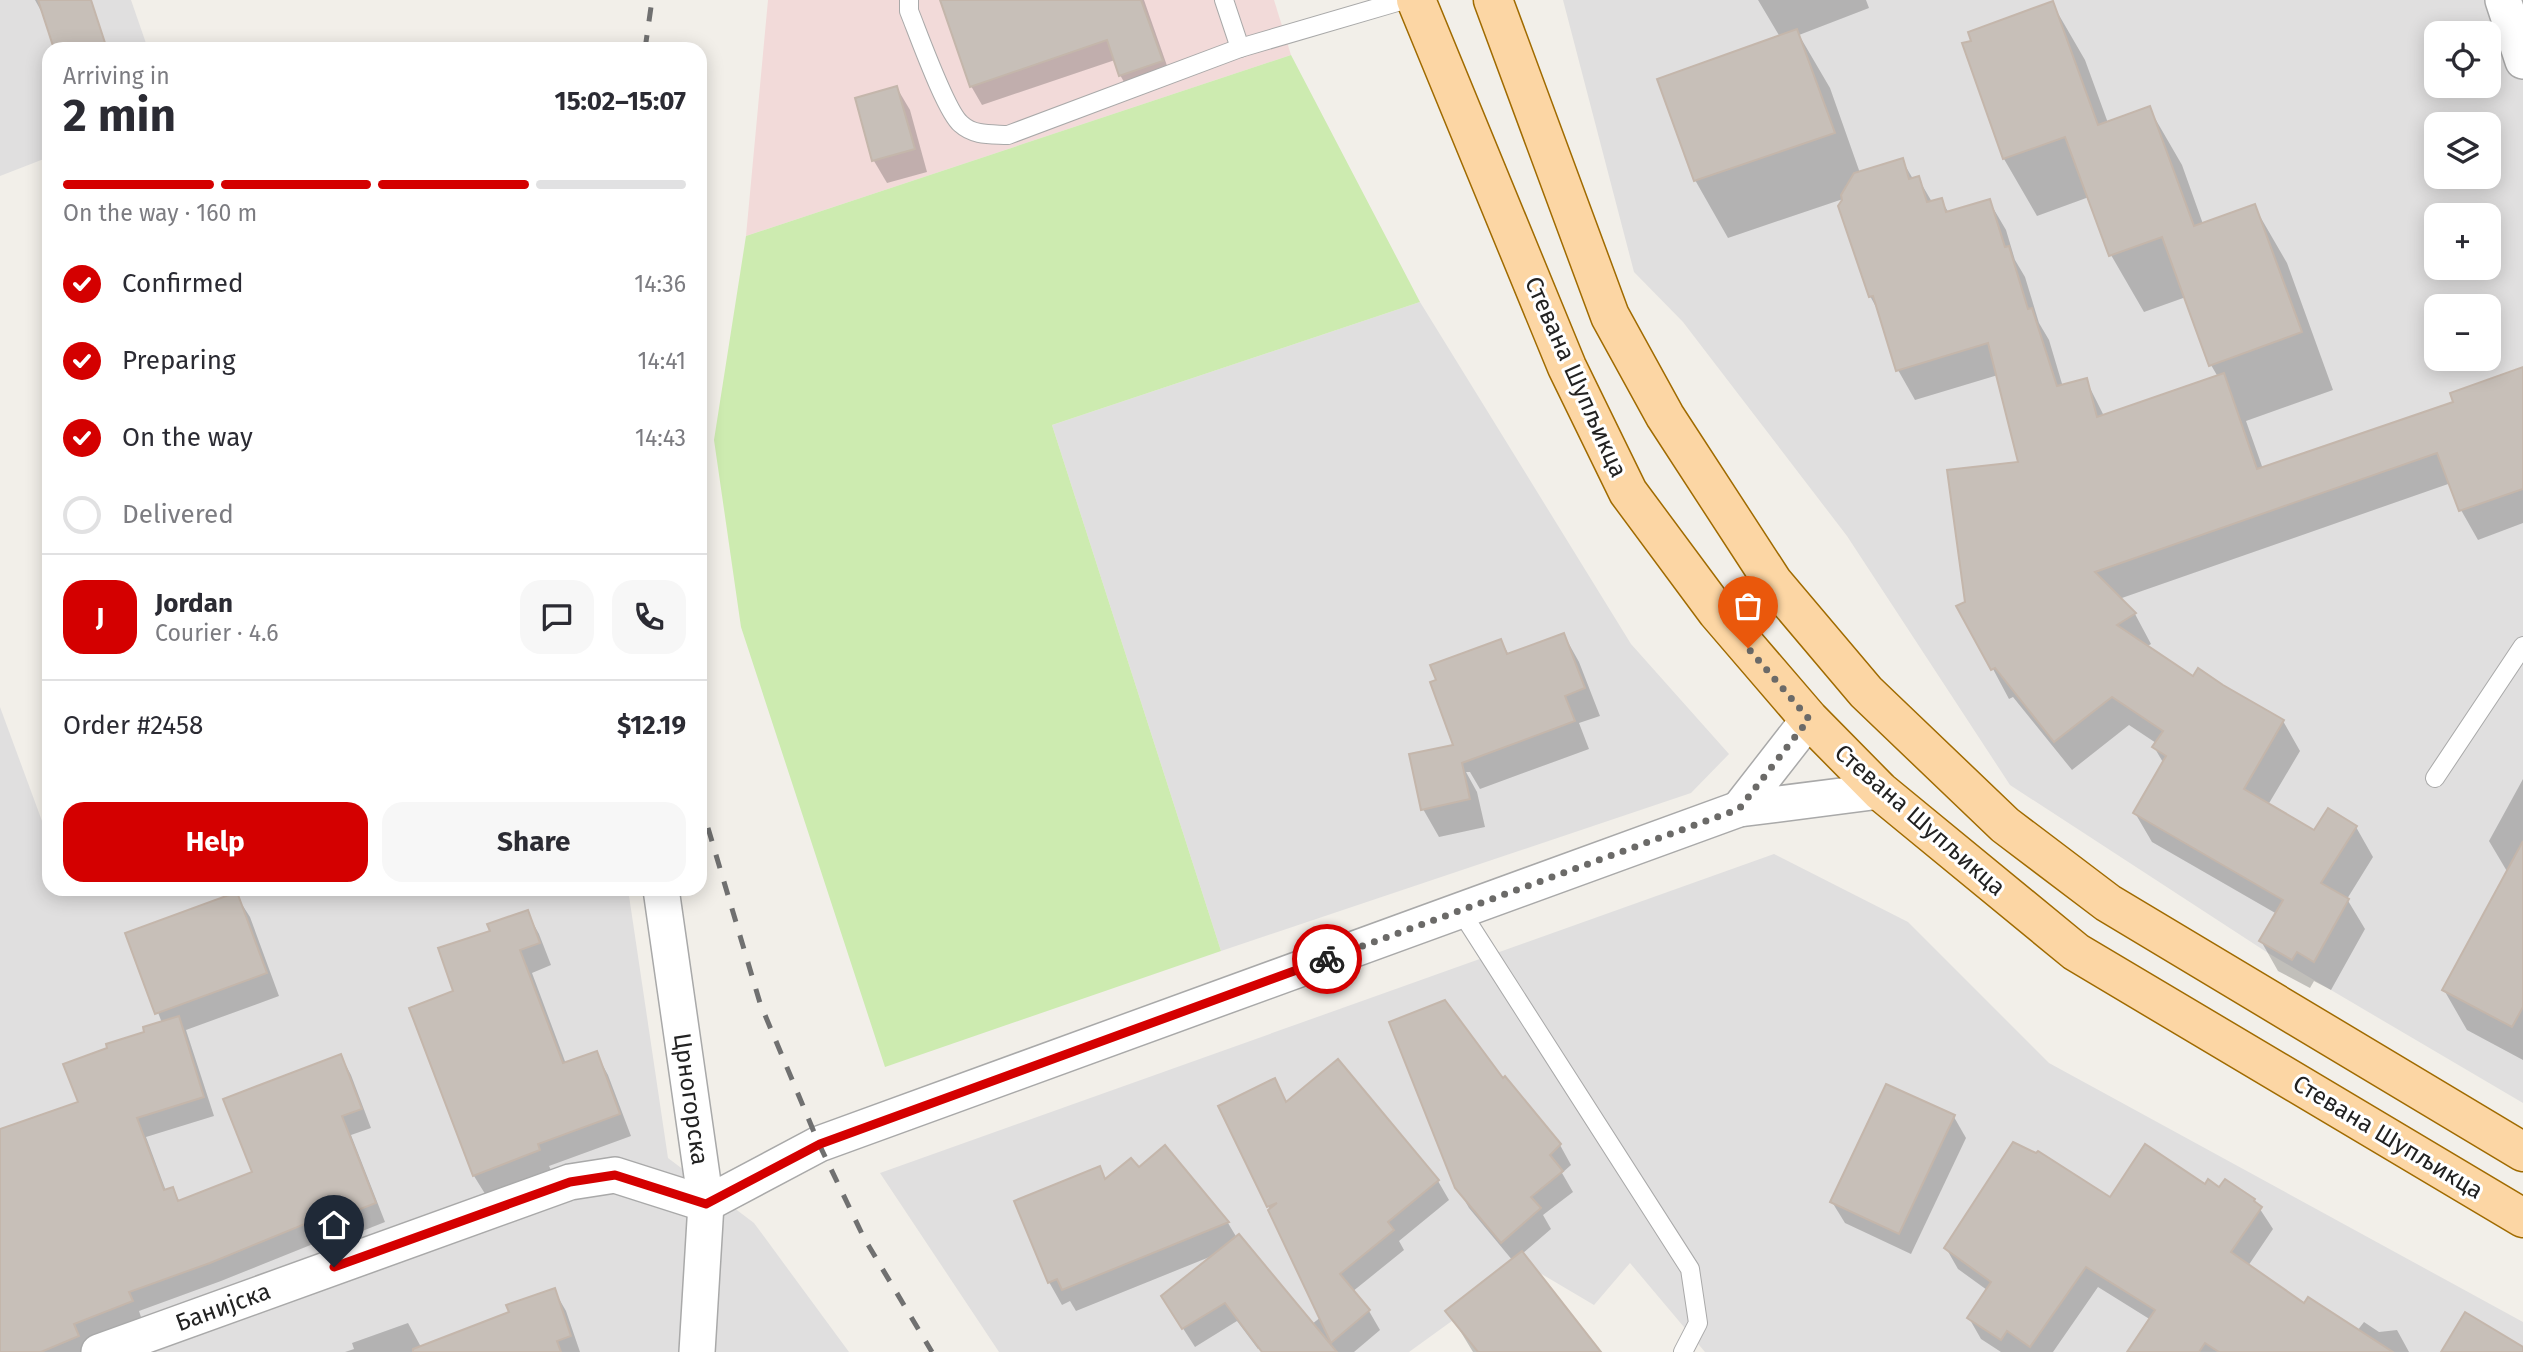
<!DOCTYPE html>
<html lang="en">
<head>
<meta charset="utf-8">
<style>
  body { margin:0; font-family:"Fira Sans",sans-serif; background:#f7f7f7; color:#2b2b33; height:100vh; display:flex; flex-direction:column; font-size:26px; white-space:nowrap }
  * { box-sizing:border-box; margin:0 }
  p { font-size:23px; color:#7c7c81 }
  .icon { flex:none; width:38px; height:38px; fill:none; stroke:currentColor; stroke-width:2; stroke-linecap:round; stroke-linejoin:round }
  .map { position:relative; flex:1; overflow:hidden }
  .side { position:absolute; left:42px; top:42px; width:665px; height:854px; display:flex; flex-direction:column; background:#fff; border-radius:21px; box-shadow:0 4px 18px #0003 }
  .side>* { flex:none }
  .buttons { position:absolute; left:2424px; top:21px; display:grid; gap:14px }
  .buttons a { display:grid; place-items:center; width:77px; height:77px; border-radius:14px; background:#fff; box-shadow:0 4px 18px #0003; font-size:35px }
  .pin { position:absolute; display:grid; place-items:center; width:60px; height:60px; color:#fff; margin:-72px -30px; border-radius:50% 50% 50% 0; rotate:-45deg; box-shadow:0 0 7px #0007 }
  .pin .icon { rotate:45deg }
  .courier { position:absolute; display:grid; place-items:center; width:70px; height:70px; margin:-35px; border:5px solid #d40000; border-radius:50%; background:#fff; color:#222; box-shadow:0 2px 9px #0007 }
  .summary em { font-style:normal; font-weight:700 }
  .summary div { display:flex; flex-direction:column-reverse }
  .summary { display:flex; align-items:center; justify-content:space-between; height:119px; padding:0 21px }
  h1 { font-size:46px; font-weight:700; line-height:52px }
  .bar { display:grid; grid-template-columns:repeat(4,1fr); gap:10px 7px; align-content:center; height:84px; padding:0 21px }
  .bar i { height:9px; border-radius:5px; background:#e1e1e2 }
  .bar .selected { background:#d40000 }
  .bar p { grid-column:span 4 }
  .line { display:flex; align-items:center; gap:18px; padding:0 21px; border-top:2px solid #e1e1e2 }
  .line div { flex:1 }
  .round { display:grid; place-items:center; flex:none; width:74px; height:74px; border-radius:21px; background:#f7f7f7 }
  ol { padding:0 21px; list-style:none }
  li { display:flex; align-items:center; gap:21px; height:77px }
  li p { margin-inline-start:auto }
  li .icon { padding:7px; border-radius:50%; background:#d40000; color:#fff; stroke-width:4 }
  li:last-child { color:#7c7c81 }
  li i { width:38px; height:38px; border:4px solid #e1e1e2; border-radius:50% }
  .primary-button { display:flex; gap:14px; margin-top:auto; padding:14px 21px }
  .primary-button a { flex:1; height:80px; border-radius:21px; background:#d40000; color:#fff; font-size:28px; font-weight:700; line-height:80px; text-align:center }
  .primary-button a+a { background:#f7f7f7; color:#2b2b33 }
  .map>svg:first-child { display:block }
  .residential { fill:#e0dfdf; fill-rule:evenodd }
  .commercial { fill:#f2dad9 }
  .grass { fill:#cdebb0 }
  .shadow { fill:#0003 }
  .building { fill:#c7bfb8; stroke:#c4b6ab; stroke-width:2 }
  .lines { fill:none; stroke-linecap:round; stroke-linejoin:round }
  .lane-casing { stroke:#a9a9a9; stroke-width:20 }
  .street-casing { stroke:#a9a9a9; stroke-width:38 }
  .primary-casing { stroke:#a06b00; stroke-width:41 }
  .lane { stroke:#fff; stroke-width:18 }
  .street { stroke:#fff; stroke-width:35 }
  .primary { stroke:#fcd6a4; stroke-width:38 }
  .rail { stroke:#707070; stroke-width:5; stroke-dasharray:14 14; stroke-linecap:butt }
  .done { stroke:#6b6a68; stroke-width:7; stroke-dasharray:0 12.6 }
  .route { stroke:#d40000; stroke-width:9 }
  .labels { text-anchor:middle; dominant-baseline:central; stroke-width:6; stroke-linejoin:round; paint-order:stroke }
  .street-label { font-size:24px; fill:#222; stroke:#fff }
</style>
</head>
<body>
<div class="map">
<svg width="2523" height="1352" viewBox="0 0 2523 1352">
  <rect width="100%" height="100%" fill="#f2efe9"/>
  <g class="residential">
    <polygon points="0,0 131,0 148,49 49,49 49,157 0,176"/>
    <path d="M1563,0h960v1103l-255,-150 -258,-168 -163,-249 -164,-214 -49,-50zM2436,33h52v53h-52zM2436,124h52v53h-52zM2436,215h52v53h-52zM2436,306h52v53h-52z"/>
    <polygon points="1420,302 1631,644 1729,754 1691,793 1221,951 1052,425"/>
    <polygon points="0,707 49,840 49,889 628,889 668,1158 754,1223 849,1352 0,1352"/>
    <polygon points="1774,854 1908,922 2049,1063 2523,1322 2523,1352 1705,1352 1630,1263 1594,1305 1528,1266 1409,1352 999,1352 880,1173"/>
  </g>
  <polygon class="commercial" points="768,0 1274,0 1291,55 746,236"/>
  <polygon class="grass" points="1291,55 1420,302 1052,425 1221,951 885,1067 741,627 714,440 746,236"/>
  <g class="shadow">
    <polygon points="35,0 81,0 108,49 56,49 45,18"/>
    <polygon points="961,0 1144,0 1172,80 1131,94 1120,75 1115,60 982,105 971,86"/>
    <polygon points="1758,0 1866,0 1869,8 1799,35 1830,88 1860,173 1902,160 1913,179 1918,178 1932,202 1941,200 1949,213 1989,201 2006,230 2015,260 2025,277 2039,323 2049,340 2063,387 2086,380 2104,416 2218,377 2211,365 2186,297 2144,312 2111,255 2089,197 2037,216 2004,159 2052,3 2085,60 2108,123 2149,108 2182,165 2203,224 2254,206 2287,263 2333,390 2246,421 2263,469 2456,403 2523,369 2523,523 2478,540 2461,510 2451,483 2119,599 2135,614 2151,644 2146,647 2194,679 2283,721 2300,751 2268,805 2314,832 2356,827 2373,857 2347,899 2365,929 2331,990 2314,981 2310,988 2278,971 2261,941 2277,914 2152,842 2135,813 2164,764 2154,747 2156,743 2129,725 2072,770 2013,697 2009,699 1993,669 1959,607 1967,603 2020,463 1998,375 1915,400 1898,370 1881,316 1870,296 1846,198 1728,238 1695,180 1780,37"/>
    <polygon points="897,88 910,110 927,172 887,183 874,161 857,99"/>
    <polygon points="1564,635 1579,662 1600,716 1579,723 1589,749 1480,789 1470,772 1466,772 1477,792 1485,827 1439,837 1423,809 1455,746 1501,641 1509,655"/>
    <polygon points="2523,779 2523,1060 2467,1030 2444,990 2508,873 2489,841"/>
    <polygon points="236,895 250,917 279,996 186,1030 214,1116 146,1137 166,1191 172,1189 180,1202 254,1173 341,1056 351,1075 371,1128 351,1135 385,1222 322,1247 318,1242 221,1281 139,1311 142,1320 83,1343 87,1352 0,1352 0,1130 80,1103 147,1033 162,1023 128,934"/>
    <polygon points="527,912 539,934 551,965 532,973 566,1064 596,1053 608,1075 631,1136 549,1166 552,1172 487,1197 474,1176 411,1009 455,992 492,932"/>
    <polygon points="1505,1079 1560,1145 1571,1165 1562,1173 1573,1192 1543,1215 1551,1229 1522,1254 1599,1352 1473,1352 1448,1311 1513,1261 1469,1208 1457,1187"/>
    <polygon points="1287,1103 1438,1181 1449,1200 1399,1241 1404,1250 1352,1292 1369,1311 1380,1330 1354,1352 1284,1352 1272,1338 1258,1349 1237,1321 1195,1347 1175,1316 1212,1256 1076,1311 1070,1301 1062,1305 1049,1282 1016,1202 1099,1168 1106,1180 1139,1169 1165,1147 1228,1223 1237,1238 1312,1324 1321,1317 1221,1106"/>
    <polygon points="1954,1117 1966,1138 1911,1254 1845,1223 1832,1202"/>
    <polygon points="2206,1186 2254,1200 2273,1229 2248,1266 2305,1305 2357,1331 2364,1322 2379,1332 2397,1330 2409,1352 2129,1352 2151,1320 2098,1287 2053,1352 2001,1352 1981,1339 1969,1318 1987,1290 1958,1269 1946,1248 2111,1200"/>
    <polygon points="554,1290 566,1311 580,1352 345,1352 354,1349 352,1343 408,1323 421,1347 511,1313"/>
  </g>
  <g class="building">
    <polygon points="38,0 91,0 107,49 54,49"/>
    <polygon points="940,0 1141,0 1163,61 1119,76 1107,40 970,87"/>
    <polygon points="2053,1 2098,125 2150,106 2194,226 2255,204 2302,332 2209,366 2162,237 2109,256 2065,137 2003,159 1962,43 1971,41 1968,32"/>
    <polygon points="1797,29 1835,133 1694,181 1657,79"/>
    <polygon points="897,86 915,149 872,161 855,98"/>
    <polygon points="1903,158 1909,179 1919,176 1927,202 1942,198 1946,212 1990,199 2005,247 2009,246 2028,309 2032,308 2057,386 2087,378 2097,417 2224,373 2257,469 2453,402 2450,393 2523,367 2523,489 2459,511 2437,453 2095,572 2136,613 2117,625 2193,676 2198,668 2223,685 2284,720 2244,789 2314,830 2328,808 2357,826 2321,883 2349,899 2314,962 2297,952 2292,960 2259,941 2283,900 2133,813 2166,756 2152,747 2163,731 2112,697 2054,742 1995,668 1991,670 1956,606 1965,602 1947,470 2018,462 1988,343 1896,371 1873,296 1869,297 1838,206 1842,200 1841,195 1854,173"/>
    <polygon points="1564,633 1585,688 1565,696 1575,721 1462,763 1470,799 1421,810 1409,754 1453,745 1430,682 1436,680 1430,665 1501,639 1507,654"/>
    <polygon points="2523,841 2523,1007 2512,1027 2442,990"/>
    <polygon points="237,892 267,973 155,1014 125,933"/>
    <polygon points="528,910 540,943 520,950 563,1063 597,1051 620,1114 538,1144 540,1150 473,1176 409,1008 453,991 438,948 490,931 487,924"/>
    <polygon points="1445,1000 1503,1078 1505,1076 1561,1144 1550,1155 1563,1171 1531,1197 1541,1208 1501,1243 1455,1188 1389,1022"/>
    <polygon points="179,1016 204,1097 137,1118 164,1190 173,1187 178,1201 252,1172 223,1099 341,1054 362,1109 342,1116 376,1203 309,1229 307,1223 210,1263 129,1292 133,1301 74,1324 79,1336 41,1352 0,1352 0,1129 78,1102 63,1064 107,1048 106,1044 144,1032 143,1027"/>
    <polygon points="1338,1059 1439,1180 1388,1222 1394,1230 1340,1274 1370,1310 1331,1343 1268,1210 1277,1203 1267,1207 1218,1106 1275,1078 1286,1102"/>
    <polygon points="1886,1084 1955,1115 1899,1234 1830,1202"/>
    <polygon points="2013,1142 2036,1153 2038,1151 2110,1197 2145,1144 2205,1184 2208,1179 2219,1187 2225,1179 2255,1199 2254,1201 2262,1207 2231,1252 2304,1303 2308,1297 2393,1352 2219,1352 2205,1343 2199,1352 2127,1352 2155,1310 2086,1267 2030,1347 2007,1331 2001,1340 1967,1318 1991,1282 1944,1248"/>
    <polygon points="1165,1145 1229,1222 1062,1290 1057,1279 1048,1283 1014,1201 1100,1166 1105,1179 1131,1158 1139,1167"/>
    <polygon points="1239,1234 1337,1352 1262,1352 1225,1303 1182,1329 1161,1296"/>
    <polygon points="1522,1251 1601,1352 1478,1352 1445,1311"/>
    <polygon points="555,1288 571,1336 557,1341 561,1352 413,1352 413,1349 509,1312 506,1305"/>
    <polygon points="2465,1312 2523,1347 2523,1352 2441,1352"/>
  </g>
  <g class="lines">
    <g class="lane-casing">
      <g id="lane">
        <path d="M909,0v11c9,22 37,101 52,113 13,12 30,10 47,11l232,-87 164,-48"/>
        <polyline points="1224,0 1240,48"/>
        <polyline points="2435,778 2523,646"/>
        <polyline points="1460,910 1690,1269 1698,1323 1683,1352"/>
      </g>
    </g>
    <g class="street-casing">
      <g id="street">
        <polyline points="2503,0 2523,61"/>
        <polyline points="1739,809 1809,719"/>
        <polyline points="661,889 706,1204 697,1352"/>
        <polyline points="706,1204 819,1144 1739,809 1880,791"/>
        <polyline points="99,1352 570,1182 615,1175 706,1204"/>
      </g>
    </g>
    <g class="primary-casing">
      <g id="primary">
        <polyline points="1416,0 1567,367 1628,492 1717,612 1809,719 1880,791 2076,952 2523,1218"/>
        <polyline points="1493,0 1610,316 1665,416 1773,582 1866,692 2005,825 2108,903 2523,1152"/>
      </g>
    </g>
    <use href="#lane" class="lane"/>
    <use href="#street" class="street"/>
    <use href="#primary" class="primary"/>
    <g class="rail">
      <polyline points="645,49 652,0"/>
      <polyline points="700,801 760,1003 819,1144 864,1238 932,1352"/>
    </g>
  </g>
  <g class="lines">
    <polyline class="done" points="1327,959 1739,809 1809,719 1748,648"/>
    <polyline class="route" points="334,1267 570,1182 615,1175 706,1204 820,1144 1327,959"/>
  </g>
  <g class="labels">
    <g class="street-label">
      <text transform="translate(1576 377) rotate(66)">Стевана Шупљикца</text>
      <text transform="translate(1920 820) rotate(41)">Стевана Шупљикца</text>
      <text transform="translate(691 1099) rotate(82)">Црногорска</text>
      <text transform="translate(2388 1137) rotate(31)">Стевана Шупљикца</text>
      <text transform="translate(223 1307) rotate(-20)">Банијска</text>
    </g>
  </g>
</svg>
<div class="buttons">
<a><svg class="icon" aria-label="locate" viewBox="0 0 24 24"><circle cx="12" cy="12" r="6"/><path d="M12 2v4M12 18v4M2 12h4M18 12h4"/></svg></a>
<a><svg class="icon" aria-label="layers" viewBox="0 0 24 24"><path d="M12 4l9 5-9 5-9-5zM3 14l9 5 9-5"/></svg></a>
<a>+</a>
<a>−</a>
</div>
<div class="pin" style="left:1748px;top:648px;background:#ea580c"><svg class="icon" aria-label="bag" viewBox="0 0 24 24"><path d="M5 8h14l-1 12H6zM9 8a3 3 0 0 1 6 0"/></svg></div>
<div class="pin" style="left:334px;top:1267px;background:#1f2937"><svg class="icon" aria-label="home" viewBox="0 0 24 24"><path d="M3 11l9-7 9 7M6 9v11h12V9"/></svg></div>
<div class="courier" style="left:1327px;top:959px"><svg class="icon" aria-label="bike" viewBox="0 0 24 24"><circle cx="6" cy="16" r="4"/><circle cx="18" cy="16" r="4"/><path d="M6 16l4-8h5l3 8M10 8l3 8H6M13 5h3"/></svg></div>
<section class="side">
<div class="summary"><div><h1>2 min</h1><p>Arriving in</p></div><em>15:02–15:07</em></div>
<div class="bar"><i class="selected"></i><i class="selected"></i><i class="selected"></i><i></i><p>On the way · 160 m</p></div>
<ol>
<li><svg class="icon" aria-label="check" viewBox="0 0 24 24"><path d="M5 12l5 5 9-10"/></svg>Confirmed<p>14:36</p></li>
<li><svg class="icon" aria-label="check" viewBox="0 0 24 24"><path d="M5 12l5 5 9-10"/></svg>Preparing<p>14:41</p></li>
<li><svg class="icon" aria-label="check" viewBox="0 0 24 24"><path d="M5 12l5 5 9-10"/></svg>On the way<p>14:43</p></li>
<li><i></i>Delivered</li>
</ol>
<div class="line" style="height:126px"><b class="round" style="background:#d40000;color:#fff">J</b><div><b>Jordan</b><p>Courier · 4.6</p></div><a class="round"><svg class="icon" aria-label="chat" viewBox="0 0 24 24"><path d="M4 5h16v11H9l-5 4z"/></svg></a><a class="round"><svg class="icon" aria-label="phone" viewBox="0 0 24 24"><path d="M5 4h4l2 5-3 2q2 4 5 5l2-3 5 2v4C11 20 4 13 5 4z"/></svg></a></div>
<div class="line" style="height:91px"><div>Order #2458</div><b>$12.19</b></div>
<div class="primary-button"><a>Help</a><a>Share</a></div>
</section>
</div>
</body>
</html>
